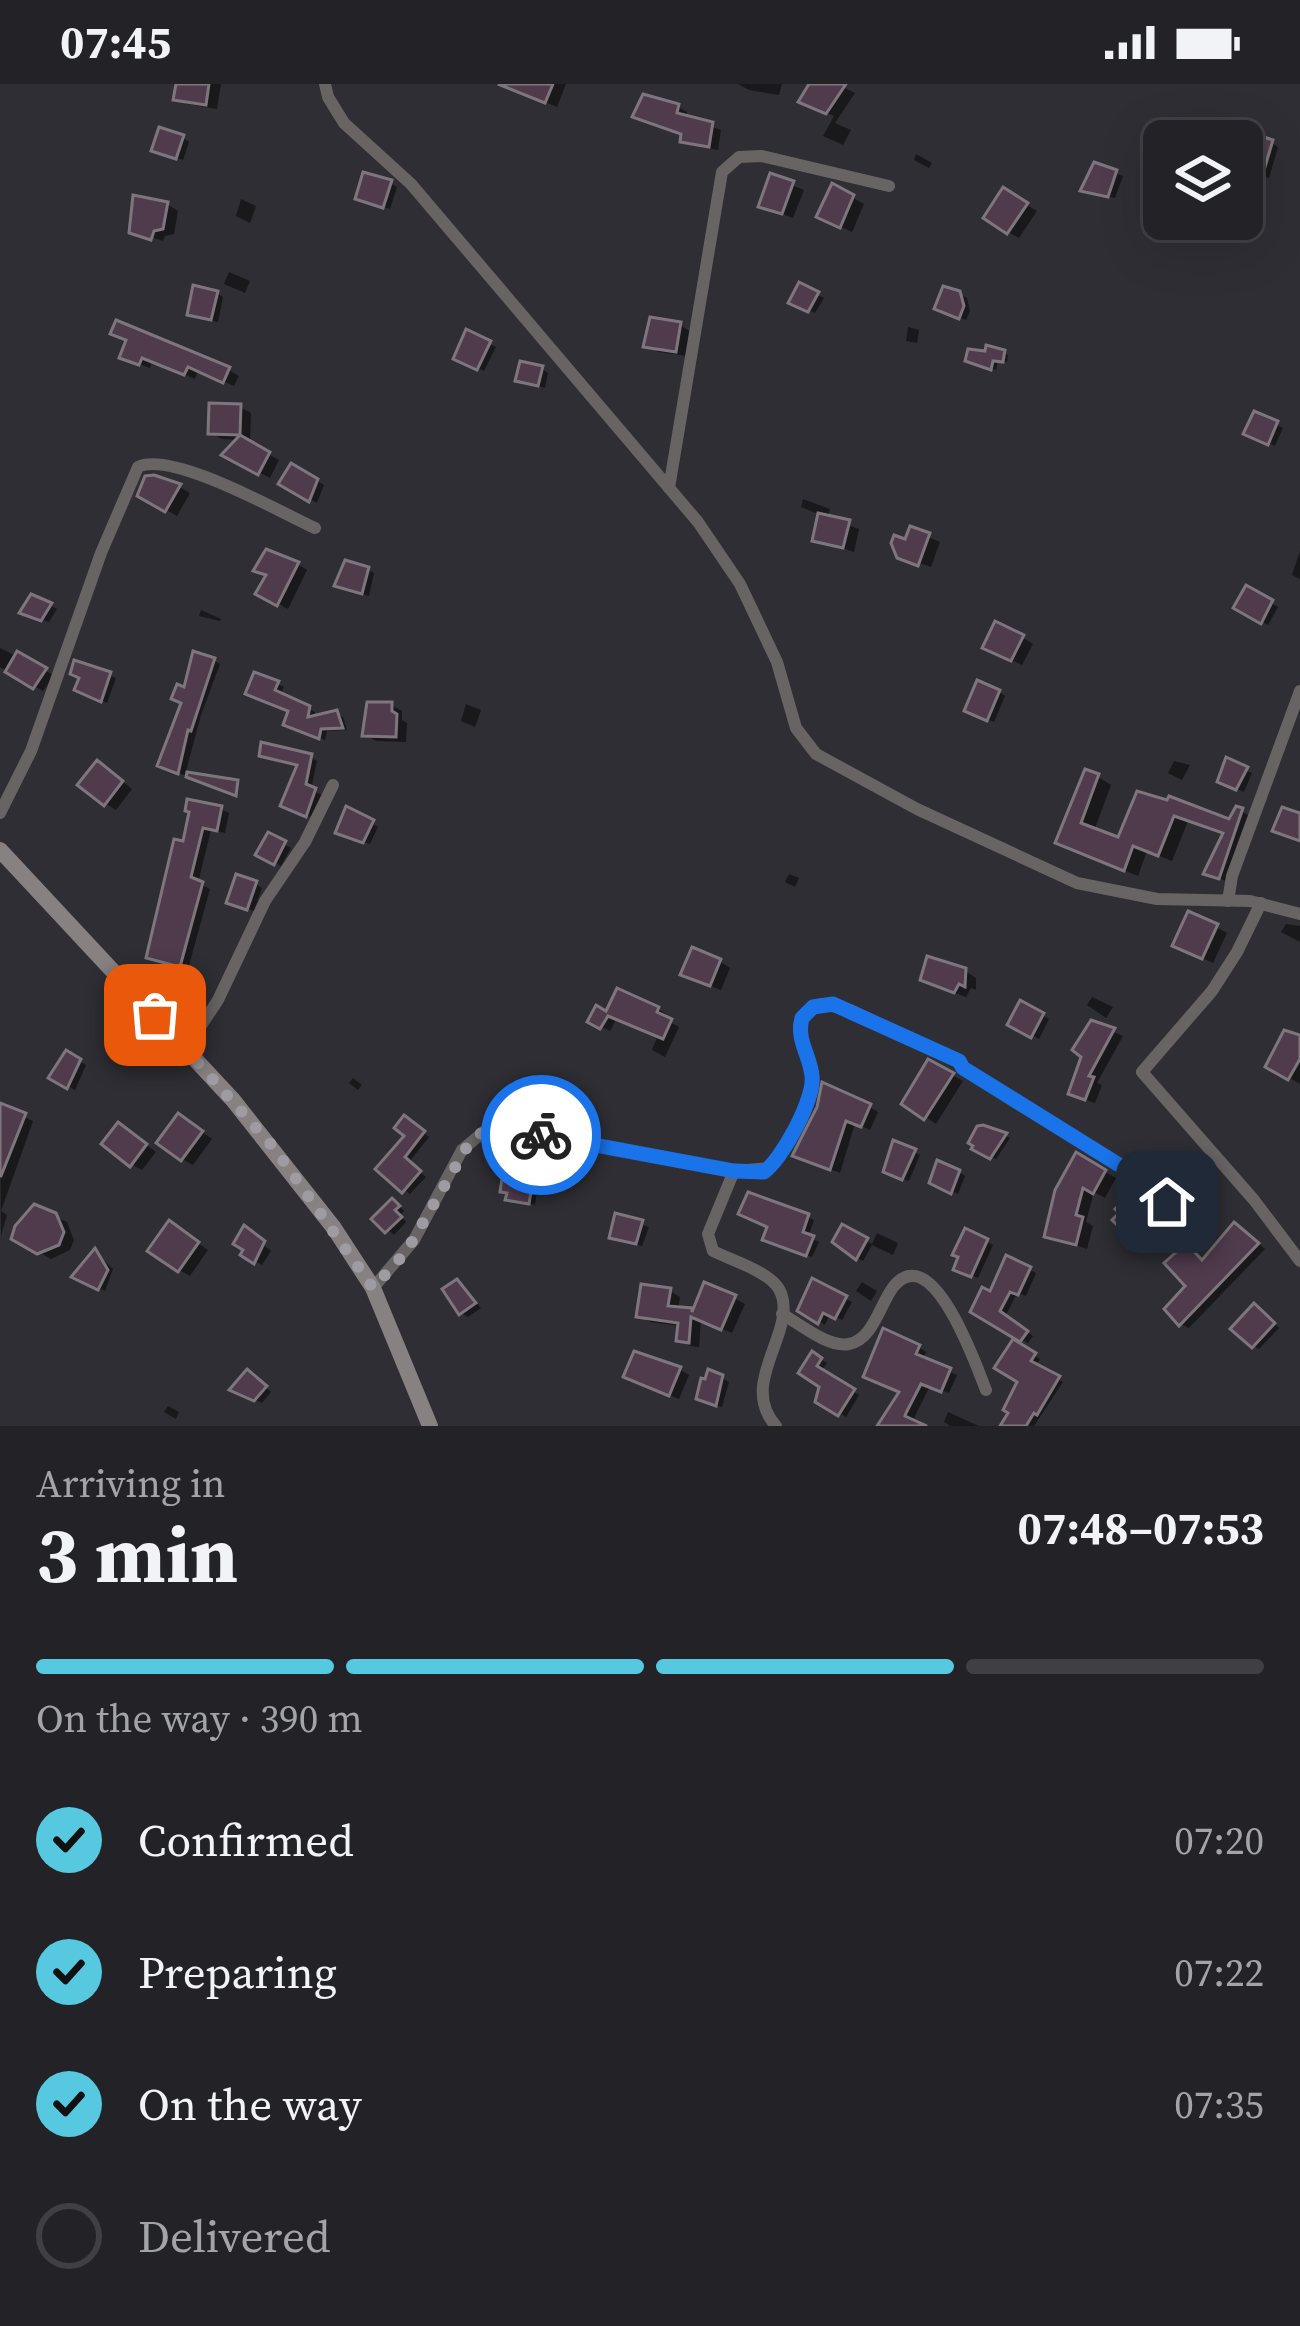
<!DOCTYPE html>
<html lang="en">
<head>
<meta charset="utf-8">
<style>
  body { margin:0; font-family:"Source Serif 4",serif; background:#2b2a2f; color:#f1f3f6; height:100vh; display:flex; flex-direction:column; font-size:45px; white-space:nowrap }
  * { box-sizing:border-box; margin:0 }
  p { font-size:39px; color:#a3a4a7 }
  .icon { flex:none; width:66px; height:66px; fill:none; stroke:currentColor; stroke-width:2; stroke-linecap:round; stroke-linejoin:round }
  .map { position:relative; height:1342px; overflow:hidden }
  .sheet { display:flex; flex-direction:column; background:#232227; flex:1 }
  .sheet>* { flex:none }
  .tools { position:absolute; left:1143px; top:36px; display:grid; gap:24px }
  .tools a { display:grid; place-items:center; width:120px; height:120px; border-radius:18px; background:#232227; box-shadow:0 12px 48px #0002,0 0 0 3px #403f44; font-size:60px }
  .pin { position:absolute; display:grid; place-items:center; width:102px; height:102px; color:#fff; margin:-51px; border-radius:24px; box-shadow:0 6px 18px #0006 }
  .courier { position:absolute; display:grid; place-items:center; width:120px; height:120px; margin:-60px; border:9px solid #1a73e8; border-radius:50%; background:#fff; color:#222; box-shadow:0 3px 15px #0007 }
  .summary em { font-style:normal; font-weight:700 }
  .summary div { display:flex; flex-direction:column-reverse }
  .summary { display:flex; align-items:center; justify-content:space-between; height:204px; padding:0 36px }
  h1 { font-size:78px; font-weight:700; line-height:90px }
  .bar { display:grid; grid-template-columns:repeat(4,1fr); gap:18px 12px; align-content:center; height:144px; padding:0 36px }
  .bar i { height:15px; border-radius:9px; background:#403f44 }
  .bar .selected { background:#56c9e1 }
  .bar p { grid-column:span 4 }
  ol { padding:0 36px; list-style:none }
  li { display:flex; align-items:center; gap:36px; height:132px }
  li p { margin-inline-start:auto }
  li .icon { padding:12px; border-radius:50%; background:#56c9e1; color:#111; stroke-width:4 }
  li:last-child { color:#a3a4a7 }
  li i { width:66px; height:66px; border:6px solid #403f44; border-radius:50% }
  .status { display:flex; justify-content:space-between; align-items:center; height:84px; padding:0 60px; background:#232227; direction:ltr }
  .status svg { height:33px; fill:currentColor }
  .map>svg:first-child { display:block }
  .shadow { fill:#0007 }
  .building { fill:#503b4d; stroke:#7d767c; stroke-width:3 }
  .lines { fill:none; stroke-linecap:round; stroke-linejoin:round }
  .street { stroke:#686463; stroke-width:12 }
  .secondary { stroke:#888181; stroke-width:16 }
  .done { stroke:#9e9ca2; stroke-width:12; stroke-dasharray:0 21.6 }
  .route { stroke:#1a73e8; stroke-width:15 }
</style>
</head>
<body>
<div class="status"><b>07:45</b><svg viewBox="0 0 49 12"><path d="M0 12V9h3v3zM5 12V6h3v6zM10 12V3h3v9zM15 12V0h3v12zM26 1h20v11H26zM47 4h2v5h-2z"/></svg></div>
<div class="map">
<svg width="1300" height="1342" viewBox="0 0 1300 1342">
  <rect width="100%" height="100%" fill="#2f2e34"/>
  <g class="shadow">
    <polygon points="179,0 221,0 217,25 187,20 176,14"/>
    <polygon points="524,0 566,0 557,23 532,13"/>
    <polygon points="738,0 782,0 779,11 749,6"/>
    <polygon points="813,0 837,0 855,9 835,39 851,46 843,61 823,52 834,32 813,23"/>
    <polygon points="678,23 687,28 686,34 721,46 718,66 692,61 683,56 684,51 645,37"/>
    <polygon points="183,54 189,58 183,76 161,69"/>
    <polygon points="1272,59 1278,63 1269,94 1250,89"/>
    <polygon points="916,70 932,79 929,84 914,76"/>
    <polygon points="1096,82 1123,92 1115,114 1090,109"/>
    <polygon points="1164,89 1164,116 1157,111"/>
    <polygon points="772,93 804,106 793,134 761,122"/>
    <polygon points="390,99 397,103 390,125 365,117"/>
    <polygon points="833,103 864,120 852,148 831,138"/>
    <polygon points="1004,107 1037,127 1019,154 1008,148"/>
    <polygon points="241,115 256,122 250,139 236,132"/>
    <polygon points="167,120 178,127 174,150 165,152 163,157 139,149"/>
    <polygon points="229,188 250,197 245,209 224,200"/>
    <polygon points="800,202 824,214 815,229 798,221"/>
    <polygon points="217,209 223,213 218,238 197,233"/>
    <polygon points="959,210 967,214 970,227 966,236 944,228"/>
    <polygon points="680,241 691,248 687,272 658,268 647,261"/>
    <polygon points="908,243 919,246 917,259 906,257"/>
    <polygon points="468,249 496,263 484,287 456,274"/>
    <polygon points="129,257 229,286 239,292 234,302 198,286 195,295 152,277 150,284 133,278"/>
    <polygon points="1004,269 1008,271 1007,278 998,278 996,286 974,278"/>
    <polygon points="542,285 548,289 545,304 525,299"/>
    <polygon points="240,323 251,329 250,360 279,376 270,394 226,371 240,356 222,355 211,349"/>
    <polygon points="1255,330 1283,344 1275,362 1247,349"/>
    <polygon points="292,383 324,401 317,419 282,399"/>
    <polygon points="167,396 190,409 177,432 141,411"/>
    <polygon points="803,415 830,425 828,434 859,445 854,468 815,455 821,431 801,423"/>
    <polygon points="912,446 940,458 931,483 906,474"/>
    <polygon points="1300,467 1300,495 1292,491"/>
    <polygon points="298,480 307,486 288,525 259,509"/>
    <polygon points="368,486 374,489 369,512 344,504"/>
    <polygon points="1247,505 1278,523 1268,541 1237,523"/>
    <polygon points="32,513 57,525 49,538 23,528"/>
    <polygon points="201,526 221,535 220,537 199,532"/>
    <polygon points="1022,553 1033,560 1022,581 997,569"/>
    <polygon points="0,564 54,591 43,607 0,583"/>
    <polygon points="214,577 220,580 201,631 185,691 167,685 186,607"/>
    <polygon points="76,579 116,594 107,619 77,605 83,593"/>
    <polygon points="278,600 284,603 280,611 315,628 314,635 336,629 343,633 347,646 327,647 325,656 293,643 292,627 255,612"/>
    <polygon points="999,608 1005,612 994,638 974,630"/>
    <polygon points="466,620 481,626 475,643 461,637"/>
    <polygon points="391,621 402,627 402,636 407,639 406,658 376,657 365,650"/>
    <polygon points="311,673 317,677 311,706 322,711 313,734 291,725"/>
    <polygon points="1174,677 1190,681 1182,696 1168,689"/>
    <polygon points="1227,677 1252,689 1244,708 1227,701"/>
    <polygon points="108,686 132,705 116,726 105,719"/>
    <polygon points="1098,693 1111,701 1094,747 1119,757 1139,711 1231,739 1237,725 1255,735 1233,800 1207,789 1226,750 1188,737 1172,777 1147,767 1138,792 1058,758"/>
    <polygon points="221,725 229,729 225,749 211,746 198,799 210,805 188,885 158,877 150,873 186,760"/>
    <polygon points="348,726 378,743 370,760 345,752"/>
    <polygon points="269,752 291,764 281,782 260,770"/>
    <polygon points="789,790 799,794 795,803 785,798"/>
    <polygon points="256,800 262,804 254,827 236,821"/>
    <polygon points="1286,840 1300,842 1300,858 1281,848"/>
    <polygon points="1216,843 1227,849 1213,879 1187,867"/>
    <polygon points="719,877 730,884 721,906 695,896"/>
    <polygon points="965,887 976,894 976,906 971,904 966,913 934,901"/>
    <polygon points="1092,913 1113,923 1106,934 1087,921"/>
    <polygon points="1022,920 1049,935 1039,955 1011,940"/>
    <polygon points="658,925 666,930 664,935 679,943 665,973 652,966 658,951 617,934 610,947 591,937 607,931"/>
    <polygon points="1092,939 1123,952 1097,999 1102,1001 1095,1019 1081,1014"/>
    <polygon points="1300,954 1300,1000 1269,982"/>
    <polygon points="67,970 86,981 75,1006 52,993"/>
    <polygon points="929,979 963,997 936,1040 905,1019"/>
    <polygon points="353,994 362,1001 358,1006 349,999"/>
    <polygon points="0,1022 33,1037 1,1127 7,1131 1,1152"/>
    <polygon points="870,1023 878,1028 870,1046 855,1039 840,1089 805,1075 820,1024"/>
    <polygon points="411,1038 429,1053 409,1078 426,1093 410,1110 379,1084 408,1051"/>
    <polygon points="189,1039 212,1055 193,1081 182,1075"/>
    <polygon points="992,1045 1010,1054 996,1075 975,1064"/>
    <polygon points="129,1048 156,1068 142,1086 131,1080"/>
    <polygon points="914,1068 920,1071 909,1097 893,1091"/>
    <polygon points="1077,1072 1116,1094 1105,1114 1094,1108 1086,1138 1093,1142 1087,1165 1047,1152"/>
    <polygon points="959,1088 965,1092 958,1110 933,1098"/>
    <polygon points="533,1092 539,1095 535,1121 509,1114"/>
    <polygon points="1136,1118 1158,1140 1146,1153 1134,1144 1130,1147 1124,1144 1123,1129"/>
    <polygon points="399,1121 404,1127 400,1131 406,1138 394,1151 375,1135"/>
    <polygon points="35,1124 67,1138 74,1156 70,1166 51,1175 11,1152"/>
    <polygon points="617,1133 649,1143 642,1162 619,1156"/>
    <polygon points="808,1133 814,1136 808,1153 819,1158 812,1173 772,1158"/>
    <polygon points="843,1144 872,1160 877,1149 898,1159 893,1171 872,1161 863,1177 845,1167"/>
    <polygon points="1243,1146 1265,1165 1189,1244 1181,1240 1189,1202 1186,1162 1204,1178"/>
    <polygon points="180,1147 208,1166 190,1192 179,1186"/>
    <polygon points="966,1148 993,1161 978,1194 956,1184"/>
    <polygon points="261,1159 271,1167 262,1181 244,1170"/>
    <polygon points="95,1168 113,1185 105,1207 76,1192"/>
    <polygon points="1008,1175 1036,1189 1026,1212 1017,1209 1005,1233 1033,1252 1028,1259 974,1227 991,1211"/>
    <polygon points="814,1198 852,1218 842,1236 830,1230 825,1241 801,1226"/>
    <polygon points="862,1198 877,1207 871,1217 856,1207"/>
    <polygon points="457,1199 481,1224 468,1233 461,1229"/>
    <polygon points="670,1207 680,1213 678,1226 694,1229 734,1214 745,1220 732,1249 701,1236 699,1263 690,1262 679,1256 681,1242 650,1238 640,1232"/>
    <polygon points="1260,1226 1279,1244 1259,1265 1254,1262"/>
    <polygon points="1014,1259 1040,1275 1035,1282 1063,1298 1034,1342 1005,1340 1021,1297"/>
    <polygon points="919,1263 926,1268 923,1276 957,1291 949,1309 930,1302 912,1338 918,1342 881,1342 903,1308 874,1296"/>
    <polygon points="813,1271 827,1279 821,1288 859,1311 846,1333 818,1316 823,1301"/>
    <polygon points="679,1285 689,1291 679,1315 636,1297"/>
    <polygon points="254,1293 271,1308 262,1319 233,1305"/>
    <polygon points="722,1294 729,1298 722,1323 706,1318"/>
    <polygon points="168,1322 179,1328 176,1335 164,1328"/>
    <polygon points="948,1328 979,1342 950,1342 944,1338"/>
  </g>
  <g class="building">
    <polygon points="176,0 209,0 206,21 173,16"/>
    <polygon points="498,0 553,0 545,19"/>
    <polygon points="809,0 846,0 826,30 798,18"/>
    <polygon points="643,10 679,20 677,29 713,38 709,63 680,58 681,50 632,33"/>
    <polygon points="159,43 184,51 176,75 151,67"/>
    <polygon points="1251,49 1273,56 1262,93 1242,87"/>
    <polygon points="1094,78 1117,86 1108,113 1080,107"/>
    <polygon points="363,88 392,96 383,124 355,115"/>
    <polygon points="770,89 794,97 782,130 758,123"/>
    <polygon points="832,99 854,111 840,144 816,133"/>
    <polygon points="1003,103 1028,119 1007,150 983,134"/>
    <polygon points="133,111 168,118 163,145 154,147 151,156 129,149"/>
    <polygon points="799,198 819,208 808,228 788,219"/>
    <polygon points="193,201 218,207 211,236 187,231"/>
    <polygon points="943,202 960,207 964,222 959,235 934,225"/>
    <polygon points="650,233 681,238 676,268 643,263"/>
    <polygon points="116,236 230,283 223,299 188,283 184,291 142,274 139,281 119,274 126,256 110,250"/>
    <polygon points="466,245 491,257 477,286 453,275"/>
    <polygon points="986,261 1005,266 1003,278 993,277 991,286 965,277 968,265 985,267"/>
    <polygon points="520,277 543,282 538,302 515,297"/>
    <polygon points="209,319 241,320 240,351 208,350"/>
    <polygon points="1254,327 1278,337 1268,361 1243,350"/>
    <polygon points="240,351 270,368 258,391 221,371"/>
    <polygon points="291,379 318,395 309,418 278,400"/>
    <polygon points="154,391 181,400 165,428 137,412 145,392"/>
    <polygon points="818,429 850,436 843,464 812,457"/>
    <polygon points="910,442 930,449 918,482 897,474 891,459 894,451 905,455"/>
    <polygon points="266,465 299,478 277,522 255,510 266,491 253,487"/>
    <polygon points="345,476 369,483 362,510 334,502"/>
    <polygon points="1246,501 1273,516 1261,540 1233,524"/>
    <polygon points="31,510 52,519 41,537 19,529"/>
    <polygon points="995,537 1024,551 1011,577 982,564"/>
    <polygon points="17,567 47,584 33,605 5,588"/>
    <polygon points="193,567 215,574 191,647 188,646 178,690 157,682 181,619 171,615 177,600 184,603"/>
    <polygon points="74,576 111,588 101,618 74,606 79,594 70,590"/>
    <polygon points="254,588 279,597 275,606 310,622 308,633 337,626 343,644 321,645 319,655 283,641 288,627 245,610"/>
    <polygon points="977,596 1000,606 987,637 964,627"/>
    <polygon points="367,618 392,618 392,627 397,630 396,653 362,652"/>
    <polygon points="261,658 312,670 306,700 316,704 306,733 280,722 297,681 259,672"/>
    <polygon points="1226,673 1248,683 1236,706 1217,698"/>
    <polygon points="97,676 123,697 104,722 77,701"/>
    <polygon points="1085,685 1099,690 1081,739 1118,753 1137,707 1167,716 1169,712 1229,735 1236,722 1243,724 1219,795 1203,790 1223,749 1174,732 1158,772 1133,762 1124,787 1055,759"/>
    <polygon points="187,688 238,696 236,712 186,693"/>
    <polygon points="187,715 222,722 217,747 203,744 191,793 203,798 180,883 146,874 174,755 183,757 189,728 185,727"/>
    <polygon points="346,722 374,736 363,759 335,749"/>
    <polygon points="1282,723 1300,729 1300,757 1272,747"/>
    <polygon points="268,748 286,757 274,781 255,771"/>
    <polygon points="236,790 257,797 247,826 226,819"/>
    <polygon points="1188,827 1218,840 1202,875 1172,862"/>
    <polygon points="692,863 721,875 710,902 680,891"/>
    <polygon points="927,872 966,884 965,903 959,900 954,909 920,896"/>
    <polygon points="617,904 659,923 657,928 672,935 663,955 608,932 600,945 587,938 596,921 606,927"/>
    <polygon points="1020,916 1044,929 1031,954 1007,941"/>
    <polygon points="1091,936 1115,944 1089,992 1094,993 1085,1016 1068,1010 1081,973 1072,966"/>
    <polygon points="1284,946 1300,951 1300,975 1288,996 1265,983"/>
    <polygon points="66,966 81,975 67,1005 48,994"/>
    <polygon points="928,975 954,989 924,1036 901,1020"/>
    <polygon points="822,998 871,1020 861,1043 846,1037 830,1086 792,1072 817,1023"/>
    <polygon points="0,1019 26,1029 1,1092 0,1092"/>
    <polygon points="178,1029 203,1047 181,1077 156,1059"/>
    <polygon points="404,1031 425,1047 405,1073 421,1087 402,1109 375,1085 404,1052 394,1044"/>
    <polygon points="118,1038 147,1060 130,1083 101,1060"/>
    <polygon points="983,1041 1007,1049 990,1075 971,1065 973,1062 968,1059 977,1042"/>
    <polygon points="893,1056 916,1065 902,1096 883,1088"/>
    <polygon points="1076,1068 1106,1086 1093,1110 1083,1104 1076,1131 1083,1133 1076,1161 1044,1153 1055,1106"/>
    <polygon points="937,1076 960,1086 951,1110 929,1099"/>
    <polygon points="509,1085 534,1089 529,1120 505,1116 507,1109 500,1108 502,1094 508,1095"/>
    <polygon points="748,1108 809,1130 803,1148 814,1152 806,1172 762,1156 767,1143 738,1130"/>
    <polygon points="1130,1110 1154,1135 1137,1152 1127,1141 1122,1146 1112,1136 1119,1129 1115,1125"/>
    <polygon points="392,1114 400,1122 395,1126 402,1133 385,1149 371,1135"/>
    <polygon points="34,1120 56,1129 64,1148 59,1161 37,1170 11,1155 15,1142"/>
    <polygon points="615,1129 643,1136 636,1160 609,1154"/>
    <polygon points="169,1136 199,1158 178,1188 147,1167"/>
    <polygon points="1234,1138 1259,1159 1179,1242 1164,1225 1185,1202 1164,1179 1186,1159 1202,1176"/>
    <polygon points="842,1140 868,1154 856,1176 832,1158"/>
    <polygon points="244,1141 265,1157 254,1180 240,1171 243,1166 233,1160"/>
    <polygon points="965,1144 988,1155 971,1193 953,1186 958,1173 952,1171"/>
    <polygon points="95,1164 108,1186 98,1206 71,1193"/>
    <polygon points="1006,1171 1031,1183 1018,1211 1010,1208 1000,1227 1028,1247 1020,1258 970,1228 982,1203 990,1207"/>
    <polygon points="812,1194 847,1212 835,1235 823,1229 818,1240 797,1227"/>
    <polygon points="457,1195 476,1219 459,1231 442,1205"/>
    <polygon points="704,1198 736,1211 721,1246 691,1233 689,1259 676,1257 678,1239 636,1233 641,1200 671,1204 668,1222 692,1224 692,1228"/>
    <polygon points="1254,1219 1275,1239 1252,1264 1230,1245"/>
    <polygon points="883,1244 920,1261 916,1270 951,1284 941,1308 921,1300 906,1329 905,1332 927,1342 877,1342 899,1308 863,1293"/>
    <polygon points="1013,1255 1036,1269 1031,1277 1060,1292 1037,1331 1034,1329 1026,1342 1000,1342 1008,1329 1003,1326 1017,1298 994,1284"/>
    <polygon points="634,1267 681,1283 669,1312 623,1293"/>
    <polygon points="812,1267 822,1274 817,1282 855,1305 838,1332 815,1318 819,1303 798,1289"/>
    <polygon points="247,1285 267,1302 254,1317 229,1306"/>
    <polygon points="708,1285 723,1291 716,1322 696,1315 701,1294 705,1295"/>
  </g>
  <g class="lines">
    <g class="street">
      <polyline points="325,0 328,13 344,39 411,100 698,438 740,500 777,578 796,644 816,670 917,725 1077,799 1157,815 1250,817 1300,830"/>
      <polyline points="669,404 722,88 739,73 762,72 889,102"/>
      <path d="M0,729l31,-62 70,-198 37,-86c33,-17 142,45 177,61"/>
      <polyline points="1228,817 1232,792 1300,607"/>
      <polyline points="1261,819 1237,868 1212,907 1142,988 1254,1116 1300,1177"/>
      <polyline points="186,964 218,916 265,817 305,758 333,701"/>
      <path d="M734,1087l-26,63 5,17c18,9 55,20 66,38 22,40 -43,93 -3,137"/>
      <path d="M373,1204l41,-48 48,-90 25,-21h22l225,42 36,-3c14,-14 41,-64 42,-85 1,-18 -10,-38 -13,-57l7,-14 16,-8 28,6 109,52 4,6 198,123 8,22 -7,18"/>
      <path d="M782,1230c18,10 46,34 67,30 25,-5 31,-41 45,-58 39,-47 83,82 92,104"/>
    </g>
    <polyline class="secondary" points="0,766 233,1016 334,1144 373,1204 430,1342"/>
  </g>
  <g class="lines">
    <path class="done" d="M155,931l120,134 98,139 33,-36 65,-112c21,-18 45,-10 70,-5"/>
    <path class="route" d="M541,1051l193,36 30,1c18,-13 51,-73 48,-96 -2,-21 -16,-36 -10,-58l11,-11 20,-3 126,57 4,7 198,123 6,11"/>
  </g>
</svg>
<div class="tools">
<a><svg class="icon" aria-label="layers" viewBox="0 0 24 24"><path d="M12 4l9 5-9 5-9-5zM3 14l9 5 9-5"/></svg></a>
</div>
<div class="pin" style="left:155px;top:931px;background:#ea580c"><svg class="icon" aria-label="bag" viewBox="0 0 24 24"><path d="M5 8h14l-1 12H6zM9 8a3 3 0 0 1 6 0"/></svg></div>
<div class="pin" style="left:1167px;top:1118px;background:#1f2937"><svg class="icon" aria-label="home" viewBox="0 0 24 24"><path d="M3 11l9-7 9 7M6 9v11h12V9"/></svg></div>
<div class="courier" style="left:541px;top:1051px"><svg class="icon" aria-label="bike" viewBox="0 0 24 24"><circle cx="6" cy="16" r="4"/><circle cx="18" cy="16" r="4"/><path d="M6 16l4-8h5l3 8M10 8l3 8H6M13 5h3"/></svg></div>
</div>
<section class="sheet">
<div class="summary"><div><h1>3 min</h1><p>Arriving in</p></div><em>07:48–07:53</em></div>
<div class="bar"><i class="selected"></i><i class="selected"></i><i class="selected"></i><i></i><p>On the way · 390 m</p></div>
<ol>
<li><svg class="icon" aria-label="check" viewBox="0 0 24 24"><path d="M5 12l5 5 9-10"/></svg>Confirmed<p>07:20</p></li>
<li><svg class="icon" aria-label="check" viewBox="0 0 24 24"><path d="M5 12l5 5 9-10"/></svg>Preparing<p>07:22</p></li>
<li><svg class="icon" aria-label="check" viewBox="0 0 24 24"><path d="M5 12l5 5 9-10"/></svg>On the way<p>07:35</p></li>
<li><i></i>Delivered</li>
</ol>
</section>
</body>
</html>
